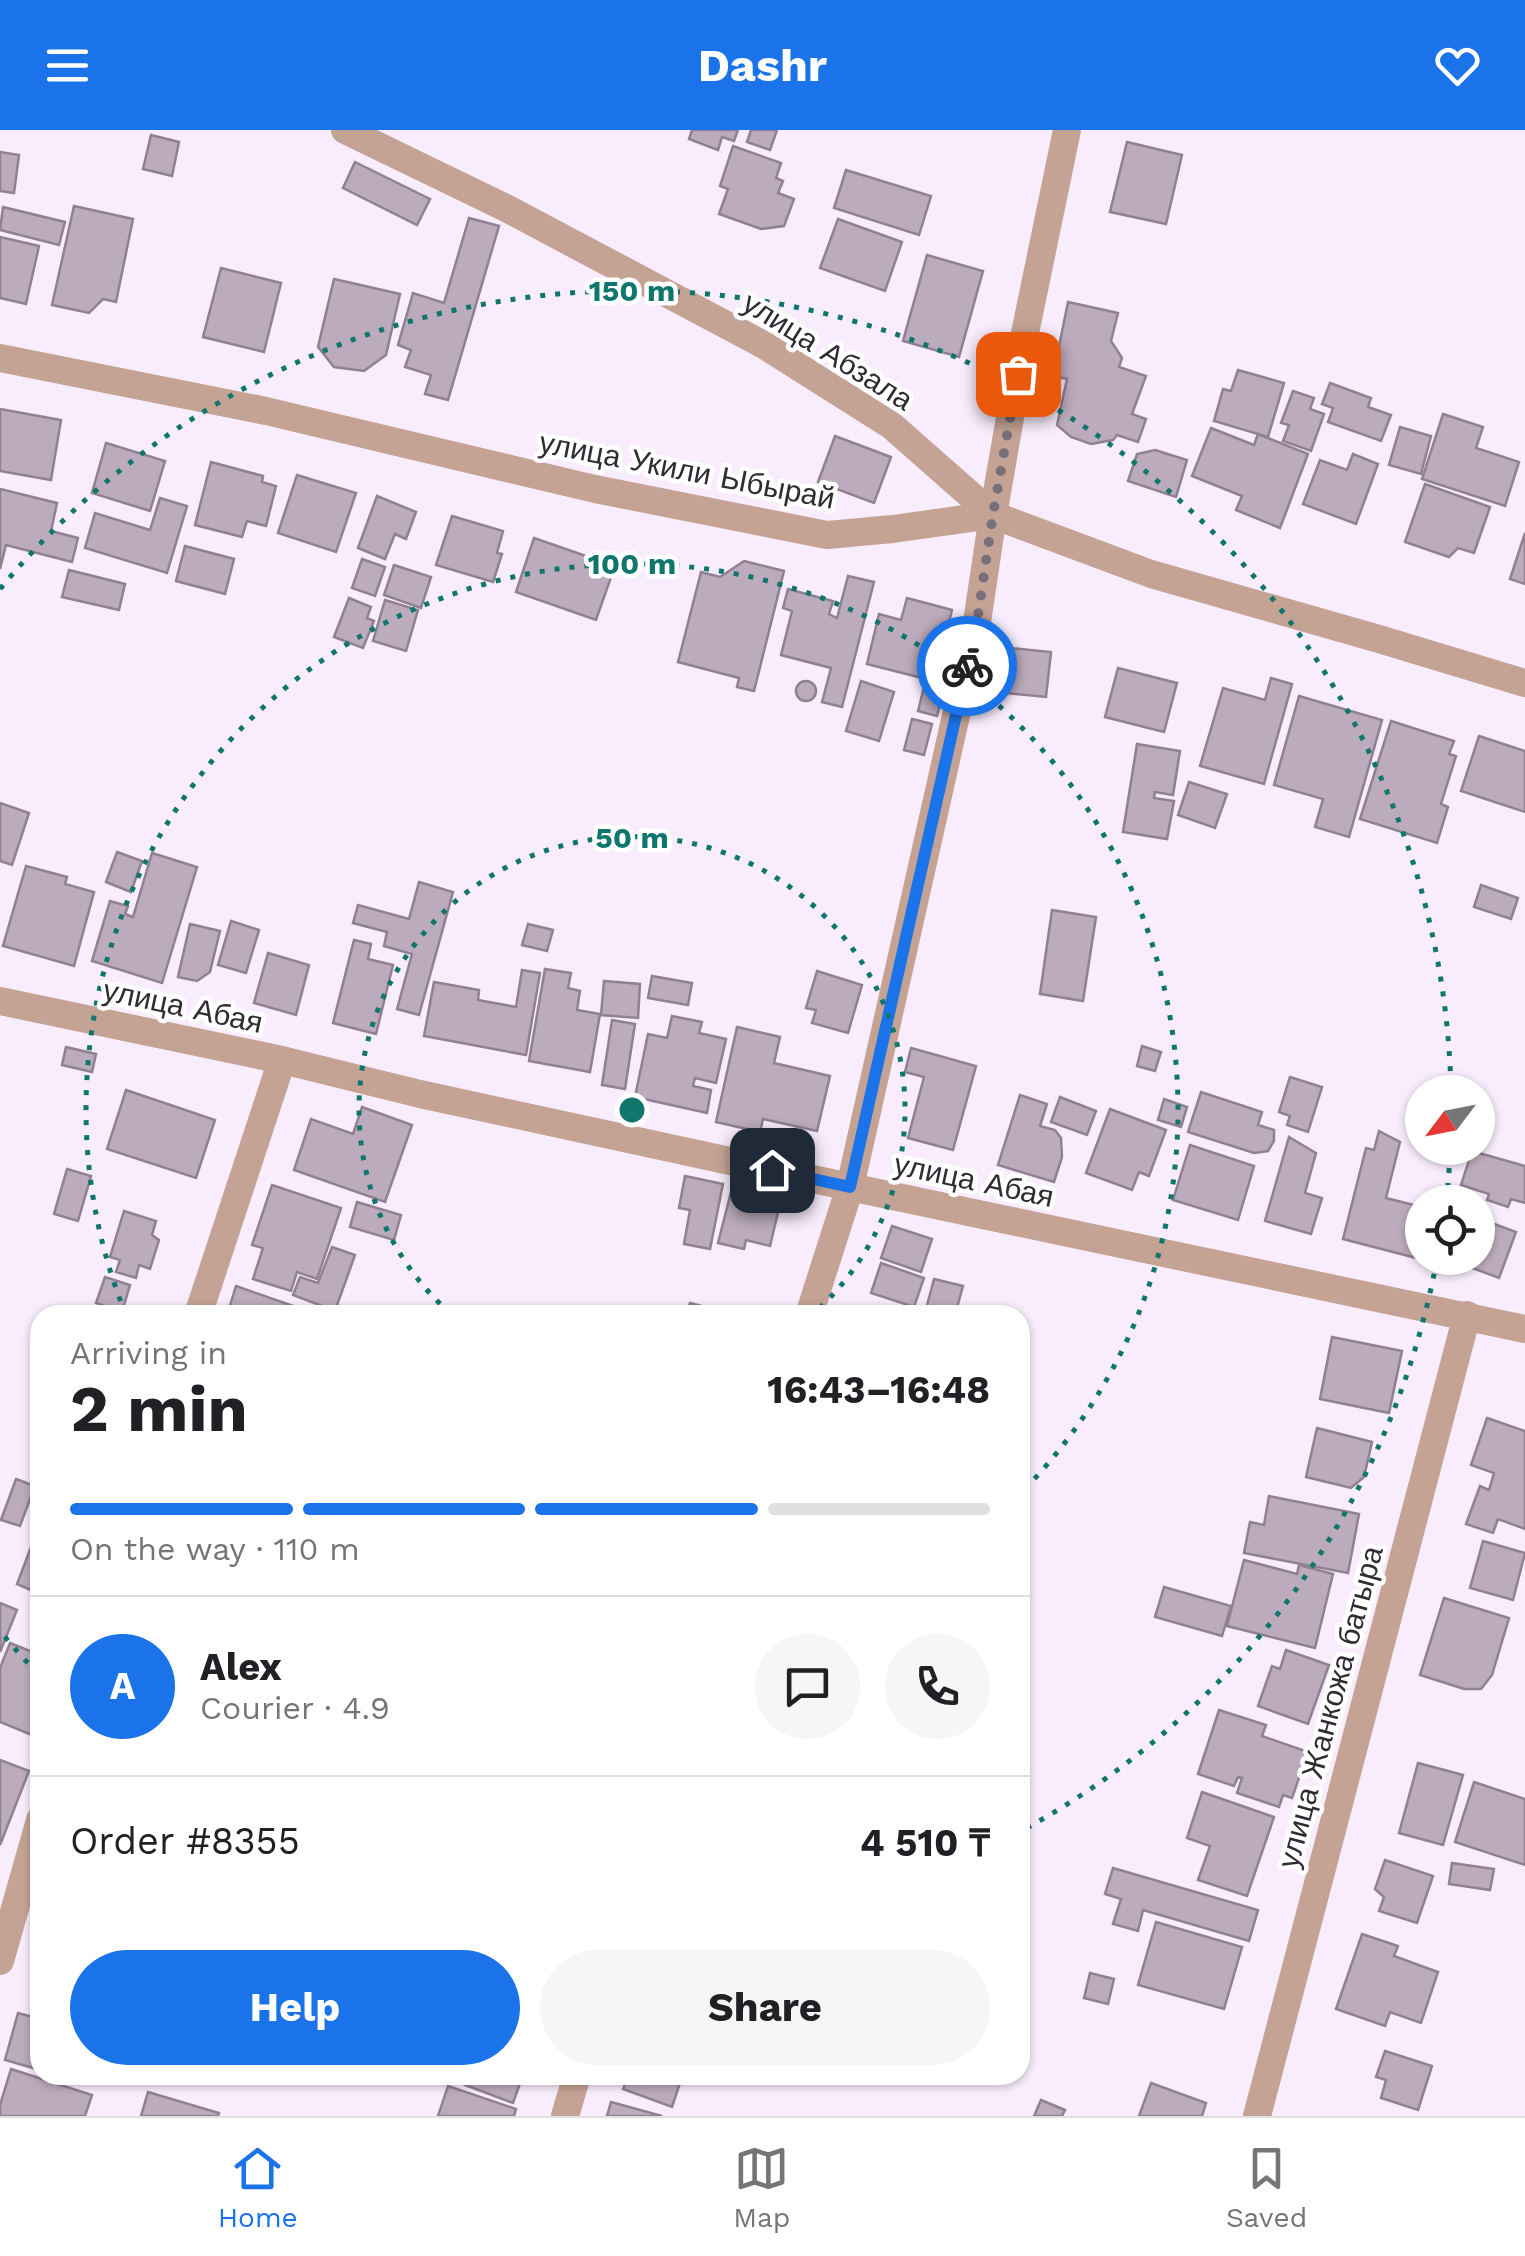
<!DOCTYPE html>
<html lang="en">
<head>
<meta charset="utf-8">
<style>
  body { margin:0; font-family:"Work Sans",sans-serif; background:#f6f6f6; color:#202124; height:100vh; display:flex; flex-direction:column; font-size:38px; white-space:nowrap }
  * { box-sizing:border-box; margin:0 }
  p { font-size:32px; color:#757577 }
  .icon { flex:none; width:55px; height:55px; fill:none; stroke:currentColor; stroke-width:2; stroke-linecap:round; stroke-linejoin:round }
  .map { position:relative; flex:1; overflow:hidden }
  .panel { position:absolute; left:30px; top:1175px; width:1000px; height:780px; display:flex; flex-direction:column; background:#fff; border-radius:30px; box-shadow:0 2px 8px #0004 }
  .panel>* { flex:none }
  .needle { width:65px; rotate:238deg }
  .fabs { position:absolute; left:1405px; top:945px; display:grid; gap:20px }
  .fabs a { display:grid; place-items:center; width:90px; height:90px; border-radius:50%; background:#fff; box-shadow:0 2px 8px #0004; font-size:50px }
  .pin { position:absolute; display:grid; place-items:center; width:85px; height:85px; color:#fff; margin:-42px; border-radius:20px; box-shadow:0 5px 15px #0006 }
  .courier { position:absolute; display:grid; place-items:center; width:100px; height:100px; margin:-50px; border:8px solid #1a73e8; border-radius:50%; background:#fff; color:#222; box-shadow:0 2px 12px #0007 }
  .head em { font-style:normal; font-weight:700 }
  .head div { display:flex; flex-direction:column-reverse }
  .head { display:flex; align-items:center; justify-content:space-between; height:170px; padding:0 40px }
  h1 { font-size:65px; font-weight:700; line-height:75px }
  .bar { display:grid; grid-template-columns:repeat(4,1fr); gap:15px 10px; align-content:center; height:120px; padding:0 40px }
  .bar i { height:12px; border-radius:8px; background:#e0e0e0 }
  .bar .on { background:#1a73e8 }
  .bar p { grid-column:span 4 }
  .line { display:flex; align-items:center; gap:25px; padding:0 40px; border-top:2px solid #e0e0e0 }
  .line div { flex:1 }
  .round { display:grid; place-items:center; flex:none; width:105px; height:105px; border-radius:52px; background:#f6f6f6 }
  .primary-button { display:flex; gap:20px; margin-top:auto; padding:20px 40px }
  .primary-button a { flex:1; height:115px; border-radius:60px; background:#1a73e8; color:#fff; font-size:40px; font-weight:700; line-height:115px; text-align:center }
  .primary-button a+a { background:#f6f6f6; color:#202124 }
  header { display:flex; justify-content:space-between; align-items:center; height:130px; padding:0 40px; background:#1a73e8; color:#fff; font-size:45px; font-weight:700 }
  .tabs { display:flex; justify-content:space-around; align-items:center; height:140px; border-top:2px solid #e0e0e0; background:#fff; font-size:28px; color:#757577 }
  .tabs a { display:grid; justify-items:center; gap:5px }
  .tabs .on { color:#1a73e8 }
  .map>svg:first-child { display:block }
  .building { fill:#bcabbc; stroke:#908091; stroke-width:2.5 }
  .lines { fill:none; stroke-linecap:round; stroke-linejoin:round }
  .minor { stroke:#c4a394; stroke-width:28 }
  .done { stroke:#776f7a; stroke-width:10; stroke-dasharray:0 18 }
  .route { stroke:#1a73e8; stroke-width:12 }
  .ring { fill:none; stroke:#0f766e; stroke-width:5; stroke-dasharray:5 10 }
  .labels { text-anchor:middle; dominant-baseline:central; stroke-width:9; stroke-linejoin:round; paint-order:stroke }
  .street-label { font-size:30px; fill:#312b33; stroke:#fff }
  .centre { fill:#0f766e; stroke:#fff; stroke-width:5 }
  .ring-label { font-size:30px; text-anchor:middle; font-weight:bold; fill:#0f766e; stroke:#fff; stroke-width:9; stroke-linejoin:round; paint-order:stroke }
</style>
</head>
<body>
<header><svg class="icon" aria-label="menu" viewBox="0 0 24 24"><path d="M4 6h16M4 12h16M4 18h16"/></svg>Dashr<svg class="icon" aria-label="heart" viewBox="0 0 24 24"><path d="M12 20l-8-8c-3-5 5-10 8-4 3-6 11-1 8 4z"/></svg></header>
<div class="map">
<svg width="1525" height="1986" viewBox="0 0 1525 1986">
  <rect width="100%" height="100%" fill="#f9edfd"/>
  <g class="building">
    <polygon points="692,0 738,0 734,11 722,7 718,20 689,9"/>
    <polygon points="751,0 777,0 770,20 747,12"/>
    <polygon points="151,5 179,12 172,46 143,39"/>
    <polygon points="1127,12 1182,25 1166,94 1110,82"/>
    <polygon points="733,16 781,33 776,48 783,51 778,63 794,69 784,96 761,99 719,84 728,59 720,56"/>
    <polygon points="0,22 19,25 14,63 0,61"/>
    <polygon points="355,32 430,69 417,95 343,58"/>
    <polygon points="846,40 931,66 919,105 834,78"/>
    <polygon points="74,76 133,89 116,172 103,169 89,183 52,175"/>
    <polygon points="3,77 65,92 59,115 0,100"/>
    <polygon points="469,88 499,96 448,270 425,264 431,245 405,237 411,220 398,215 413,163 444,173"/>
    <polygon points="838,89 902,112 885,161 820,138"/>
    <polygon points="0,107 39,116 26,174 0,168"/>
    <polygon points="927,125 983,141 959,227 903,211"/>
    <polygon points="221,138 281,153 264,222 203,207"/>
    <polygon points="334,149 400,164 386,225 364,241 334,237 318,217"/>
    <polygon points="1068,172 1118,183 1111,211 1122,228 1119,237 1146,246 1132,284 1146,289 1138,312 1117,305 1113,310 1091,314 1071,307 1057,295 1067,249 1053,246"/>
    <polygon points="1238,240 1284,253 1268,307 1214,291 1223,259 1231,261"/>
    <polygon points="1330,253 1371,268 1368,277 1391,285 1381,311 1328,292 1333,278 1322,274"/>
    <polygon points="1293,261 1314,268 1310,279 1324,284 1311,321 1283,311 1289,295 1281,293"/>
    <polygon points="0,279 61,290 51,350 0,341"/>
    <polygon points="1443,284 1483,297 1476,318 1519,332 1505,376 1422,349"/>
    <polygon points="1400,297 1431,306 1421,344 1389,335"/>
    <polygon points="1211,298 1254,315 1258,304 1308,324 1280,398 1236,380 1242,366 1192,346"/>
    <polygon points="835,306 891,327 874,373 818,352"/>
    <polygon points="106,313 165,331 150,381 92,363"/>
    <polygon points="1155,320 1187,330 1176,367 1128,351 1137,324"/>
    <polygon points="1353,324 1378,334 1356,394 1303,374 1320,330 1347,340"/>
    <polygon points="211,332 263,346 262,352 276,356 266,396 247,391 242,407 195,395"/>
    <polygon points="297,345 356,363 336,422 278,403"/>
    <polygon points="1425,354 1490,377 1474,423 1458,418 1449,427 1405,412"/>
    <polygon points="0,359 57,373 51,401 78,408 72,432 6,415 0,439"/>
    <polygon points="377,366 416,382 406,409 395,404 385,429 358,418"/>
    <polygon points="160,368 187,376 167,443 85,418 95,383 150,400"/>
    <polygon points="452,386 503,401 497,423 502,424 493,452 436,435"/>
    <polygon points="1525,403 1525,454 1510,449"/>
    <polygon points="534,408 615,436 596,490 516,462"/>
    <polygon points="185,416 234,429 225,464 176,451"/>
    <polygon points="362,429 385,437 375,466 352,458"/>
    <polygon points="744,431 784,441 754,561 737,557 739,548 678,532 701,442 720,447"/>
    <polygon points="394,435 431,447 421,478 384,465"/>
    <polygon points="69,440 125,454 119,480 62,467"/>
    <polygon points="848,446 874,452 842,577 822,572 831,538 781,525 792,481 783,478 788,459 833,471 829,484 837,488"/>
    <polygon points="349,468 371,477 367,488 374,491 363,518 334,507"/>
    <polygon points="907,468 952,480 948,497 959,500 937,586 918,581 926,549 867,534 879,484 901,490"/>
    <polygon points="385,470 418,480 406,521 373,511"/>
    <polygon points="1011,518 1051,522 1046,567 1006,563"/>
    <polygon points="1118,538 1177,553 1164,602 1105,587"/>
    <polygon points="1271,548 1292,554 1264,654 1200,636 1223,558 1265,570"/>
    <polygon points="861,551 894,562 879,611 846,601"/>
    <circle cx="806" cy="561" r="10"/>
    <polygon points="1299,566 1382,590 1349,707 1315,697 1323,669 1274,655"/>
    <polygon points="912,589 932,594 924,625 904,620"/>
    <polygon points="1391,591 1454,611 1449,624 1456,626 1441,674 1448,677 1437,713 1360,689"/>
    <polygon points="1479,606 1525,621 1525,682 1461,661"/>
    <polygon points="1137,614 1180,621 1173,665 1155,662 1154,668 1174,671 1167,709 1123,702"/>
    <polygon points="1189,652 1227,664 1215,698 1178,685"/>
    <polygon points="0,673 29,683 12,735 0,731"/>
    <polygon points="117,722 142,731 131,762 106,752"/>
    <polygon points="152,723 197,737 162,853 92,831 110,771 128,776 125,784 133,787"/>
    <polygon points="26,736 67,747 65,754 94,762 74,836 3,816"/>
    <polygon points="419,752 453,762 419,885 397,879 412,824 384,816 387,802 353,793 358,775 409,789"/>
    <polygon points="1481,755 1518,768 1511,789 1474,777"/>
    <polygon points="1052,780 1096,787 1083,871 1040,864"/>
    <polygon points="231,791 259,800 246,843 218,835"/>
    <polygon points="190,794 220,801 210,842 197,851 178,847"/>
    <polygon points="528,794 553,800 547,821 522,815"/>
    <polygon points="354,810 371,814 368,829 393,835 376,904 333,893"/>
    <polygon points="268,823 309,835 296,885 254,873"/>
    <polygon points="545,839 571,843 568,858 580,861 577,880 600,884 590,942 529,931"/>
    <polygon points="522,840 540,843 526,925 424,906 434,852 479,860 478,870 516,877"/>
    <polygon points="817,841 862,855 848,903 812,893 816,880 806,878"/>
    <polygon points="652,846 692,853 688,875 648,868"/>
    <polygon points="604,851 640,854 638,888 601,885"/>
    <polygon points="672,886 702,892 699,903 726,909 716,953 695,948 693,956 711,960 707,983 635,967 648,904 667,908"/>
    <polygon points="612,890 635,894 625,959 602,955"/>
    <polygon points="737,897 780,907 774,933 830,946 817,1001 763,989 760,1002 716,992"/>
    <polygon points="1142,916 1161,922 1155,941 1137,936"/>
    <polygon points="66,917 96,924 92,942 62,935"/>
    <polygon points="911,918 976,936 953,1020 908,1008 924,947 905,942"/>
    <polygon points="1290,947 1322,957 1308,1002 1287,995 1290,986 1279,982"/>
    <polygon points="126,960 215,990 196,1048 107,1019"/>
    <polygon points="1201,962 1262,982 1258,995 1274,1000 1274,1011 1268,1021 1254,1023 1188,1002"/>
    <polygon points="1020,965 1047,974 1040,996 1055,1000 1061,1008 1062,1027 1054,1052 998,1035"/>
    <polygon points="1060,967 1096,981 1087,1005 1051,992"/>
    <polygon points="1164,969 1187,977 1181,997 1158,990"/>
    <polygon points="362,977 412,995 385,1072 294,1040 311,989 353,1004"/>
    <polygon points="1110,979 1166,1000 1149,1046 1139,1042 1132,1060 1086,1043"/>
    <polygon points="1379,1001 1400,1012 1386,1068 1422,1077 1422,1104 1416,1128 1343,1109 1366,1018 1374,1020"/>
    <polygon points="1289,1007 1316,1023 1305,1063 1322,1068 1311,1104 1265,1091"/>
    <polygon points="1190,1015 1254,1036 1238,1090 1173,1070"/>
    <polygon points="1472,1021 1525,1036 1525,1073 1511,1069 1508,1077 1487,1070 1489,1064 1461,1055"/>
    <polygon points="67,1039 91,1046 78,1091 54,1084"/>
    <polygon points="685,1046 723,1054 710,1119 684,1114 690,1080 679,1078"/>
    <polygon points="272,1055 341,1078 317,1149 297,1142 291,1161 253,1149 263,1118 252,1115"/>
    <polygon points="731,1062 780,1074 770,1116 746,1110 744,1119 718,1113"/>
    <polygon points="357,1072 401,1085 394,1110 350,1097"/>
    <polygon points="124,1081 156,1091 152,1105 159,1110 150,1139 139,1135 136,1148 116,1142 120,1130 110,1127"/>
    <polygon points="1478,1088 1516,1102 1499,1148 1451,1130 1452,1128 1478,1128"/>
    <polygon points="892,1096 932,1109 921,1142 881,1128"/>
    <polygon points="332,1117 355,1125 335,1181 293,1165 300,1147 318,1153"/>
    <polygon points="881,1133 924,1148 914,1177 871,1163"/>
    <polygon points="105,1147 130,1155 122,1182 96,1173"/>
    <polygon points="934,1149 963,1156 955,1185 925,1183"/>
    <polygon points="236,1156 302,1179 300,1185 227,1185"/>
    <polygon points="690,1173 728,1183 728,1185 687,1185"/>
    <polygon points="1332,1207 1402,1221 1389,1283 1320,1269"/>
    <polygon points="1487,1288 1525,1301 1525,1399 1498,1389 1493,1403 1466,1394 1480,1356 1489,1360 1494,1343 1471,1335"/>
    <polygon points="1317,1298 1372,1312 1364,1347 1351,1358 1306,1347"/>
    <polygon points="16,1349 35,1356 20,1396 1,1390"/>
    <polygon points="1269,1366 1359,1384 1348,1443 1244,1423 1250,1392 1264,1395"/>
    <polygon points="40,1402 40,1464 17,1454 36,1404"/>
    <polygon points="1483,1411 1525,1423 1513,1470 1470,1458"/>
    <polygon points="1244,1430 1297,1444 1299,1435 1333,1444 1315,1518 1227,1496"/>
    <polygon points="1164,1457 1231,1476 1222,1506 1155,1487"/>
    <polygon points="1444,1468 1509,1488 1492,1545 1481,1559 1464,1559 1420,1545"/>
    <polygon points="0,1473 17,1480 0,1522"/>
    <polygon points="10,1513 40,1525 40,1584 32,1605 0,1592 0,1538"/>
    <polygon points="1286,1520 1329,1535 1308,1594 1258,1576 1272,1536 1280,1539"/>
    <polygon points="1219,1580 1266,1595 1262,1606 1308,1622 1292,1668 1283,1665 1279,1677 1237,1663 1242,1648 1238,1647 1234,1656 1198,1644"/>
    <polygon points="0,1630 29,1641 0,1715"/>
    <polygon points="1418,1633 1463,1645 1443,1715 1399,1703"/>
    <polygon points="1474,1652 1525,1669 1525,1735 1455,1712"/>
    <polygon points="1202,1662 1274,1687 1247,1766 1198,1750 1210,1716 1187,1708"/>
    <polygon points="1385,1730 1433,1746 1417,1793 1379,1781 1384,1767 1375,1759"/>
    <polygon points="1452,1733 1494,1739 1490,1760 1449,1754"/>
    <polygon points="1113,1738 1258,1780 1249,1811 1143,1780 1138,1801 1113,1794 1121,1769 1105,1764"/>
    <polygon points="1156,1792 1242,1817 1224,1879 1138,1855"/>
    <polygon points="1362,1804 1398,1816 1394,1826 1438,1842 1421,1893 1390,1882 1385,1896 1336,1879"/>
    <polygon points="1090,1843 1114,1849 1108,1874 1084,1868"/>
    <polygon points="18,1883 40,1889 40,1940 5,1930"/>
    <polygon points="1385,1921 1432,1936 1418,1980 1381,1968 1386,1950 1376,1947"/>
    <polygon points="11,1939 92,1965 85,1986 0,1986 0,1975"/>
    <polygon points="469,1945 523,1945 513,1973 465,1955"/>
    <polygon points="629,1945 677,1945 682,1947 672,1977 623,1959"/>
    <polygon points="1151,1953 1206,1973 1202,1986 1139,1986"/>
    <polygon points="448,1956 516,1979 514,1986 438,1986"/>
    <polygon points="148,1962 219,1983 218,1986 141,1986"/>
    <polygon points="1041,1970 1065,1980 1062,1986 1034,1986"/>
    <polygon points="611,1972 662,1986 607,1986"/>
  </g>
  <g class="lines">
    <g class="minor">
      <polyline points="345,0 508,79 764,215 892,296 993,385"/>
      <polyline points="0,228 266,281 595,359 827,405 893,399 993,385 1151,444 1379,509 1525,553"/>
      <polyline points="0,871 282,930 420,964 850,1057 1525,1199"/>
      <polyline points="198,1185 282,930"/>
      <polyline points="809,1185 850,1057 977,492 993,385 1024,208 1067,0"/>
      <polyline points="0,1831 40,1690"/>
      <polyline points="565,1986 577,1945"/>
      <polyline points="1257,1986 1467,1185"/>
    </g>
  </g>
  <g class="lines">
    <polyline class="done" points="967,536 977,492 993,384 1018,244"/>
    <polyline class="route" points="772,1040 850,1057 967,536"/>
  </g>
  <g class="ring">
    <path d="M451 1184A273 273 0 1 1 813 1184"/>
    <path d="M126 1185A546 546 0 1 1 1021 1363"/>
    <path d="M1450 1023A819 819 0 0 1 1447 1066M1437 1129A819 819 0 0 1 1023 1700M38 1544A819 819 0 0 1 0 1501M0 459A819 819 0 0 1 1451 959"/>
  </g>
  <g class="labels">
    <g class="street-label">
      <text transform="translate(828 221) rotate(32)">улица Абзала</text>
      <text transform="translate(687 340) rotate(11)">улица Укили Ыбырай</text>
      <text transform="translate(183 876) rotate(12)">улица Абая</text>
      <text transform="translate(974 1050) rotate(12)">улица Абая</text>
      <text transform="translate(1330 1577) rotate(-75)">улица Жанкожа батыра</text>
    </g>
  </g>
  <circle cx="632" cy="980" r="15" class="centre"/>
  <g class="ring-label">
    <text x="632" y="171">150 m</text>
    <text x="632" y="444">100 m</text>
    <text x="632" y="718">50 m</text>
  </g>
</svg>
<div class="fabs">
<a><svg class="needle" viewBox="-14 -14 28 28"><path d="M0-13l5 13h-10z" fill="#e53935"/><path d="M0 13l5-13h-10z" fill="#757577"/></svg></a>
<a><svg class="icon" aria-label="locate" viewBox="0 0 24 24"><circle cx="12" cy="12" r="6"/><path d="M12 2v4M12 18v4M2 12h4M18 12h4"/></svg></a>
</div>
<div class="pin" style="left:1018px;top:244px;background:#ea580c"><svg class="icon" aria-label="bag" viewBox="0 0 24 24"><path d="M5 8h14l-1 12H6zM9 8a3 3 0 0 1 6 0"/></svg></div>
<div class="pin" style="left:772px;top:1040px;background:#1f2937"><svg class="icon" aria-label="home" viewBox="0 0 24 24"><path d="M3 11l9-7 9 7M6 9v11h12V9"/></svg></div>
<div class="courier" style="left:967px;top:536px"><svg class="icon" aria-label="bike" viewBox="0 0 24 24"><circle cx="6" cy="16" r="4"/><circle cx="18" cy="16" r="4"/><path d="M6 16l4-8h5l3 8M10 8l3 8H6M13 5h3"/></svg></div>
<section class="panel">
<div class="head"><div><h1>2 min</h1><p>Arriving in</p></div><em>16:43–16:48</em></div>
<div class="bar"><i class="on"></i><i class="on"></i><i class="on"></i><i></i><p>On the way · 110 m</p></div>
<div class="line" style="height:180px"><b class="round" style="background:#1a73e8;color:#fff">A</b><div><b>Alex</b><p>Courier · 4.9</p></div><a class="round"><svg class="icon" aria-label="chat" viewBox="0 0 24 24"><path d="M4 5h16v11H9l-5 4z"/></svg></a><a class="round"><svg class="icon" aria-label="phone" viewBox="0 0 24 24"><path d="M5 4h4l2 5-3 2q2 4 5 5l2-3 5 2v4C11 20 4 13 5 4z"/></svg></a></div>
<div class="line" style="height:130px"><div>Order #8355</div><b>4 510 ₸</b></div>
<div class="primary-button"><a>Help</a><a>Share</a></div>
</section>
</div>
<nav class="tabs">
<a class="on"><svg class="icon" aria-label="home" viewBox="0 0 24 24"><path d="M3 11l9-7 9 7M6 9v11h12V9"/></svg>Home</a>
<a><svg class="icon" aria-label="map" viewBox="0 0 24 24"><path d="M3 6l6-2 6 2 6-2v14l-6 2-6-2-6 2zM9 4v14M15 6v14"/></svg>Map</a>
<a><svg class="icon" aria-label="saved" viewBox="0 0 24 24"><path d="M7 4h10v16l-5-4-5 4z"/></svg>Saved</a>
</nav>
</body>
</html>
